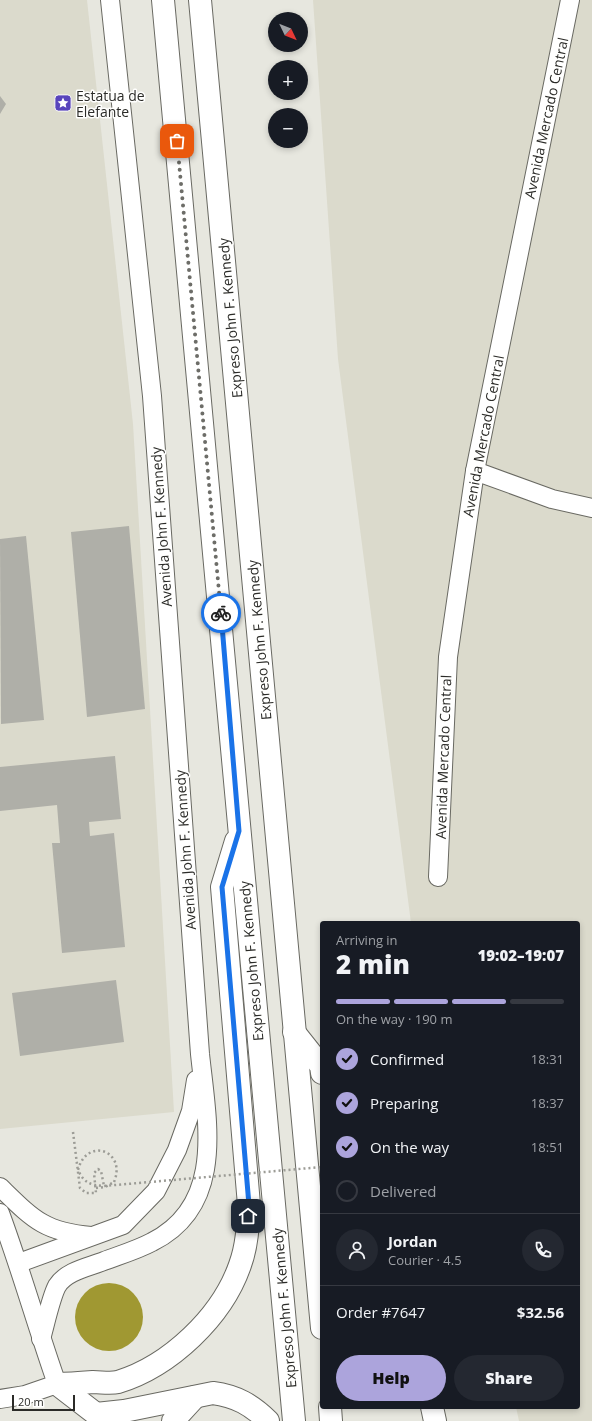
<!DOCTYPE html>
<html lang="en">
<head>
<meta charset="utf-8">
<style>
  body { margin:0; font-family:"Open Sans",sans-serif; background:#242831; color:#f1f3f6; height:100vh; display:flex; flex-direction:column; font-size:15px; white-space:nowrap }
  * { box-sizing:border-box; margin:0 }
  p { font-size:13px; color:#9ea1a6 }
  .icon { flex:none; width:22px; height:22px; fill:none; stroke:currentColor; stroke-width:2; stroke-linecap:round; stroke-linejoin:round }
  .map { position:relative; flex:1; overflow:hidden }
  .side { position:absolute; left:320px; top:921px; width:260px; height:488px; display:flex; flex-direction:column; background:#171b24; border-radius:4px; box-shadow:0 2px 6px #0003 }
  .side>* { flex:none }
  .needle { width:26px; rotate:133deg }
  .tools { position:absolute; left:268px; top:12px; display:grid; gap:8px }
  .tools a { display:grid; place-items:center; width:40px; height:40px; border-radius:50%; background:#171b24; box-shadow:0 2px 6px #0003; font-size:20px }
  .scale { position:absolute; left:12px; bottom:10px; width:63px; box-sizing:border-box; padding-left:4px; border:2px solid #2b2b28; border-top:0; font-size:11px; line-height:14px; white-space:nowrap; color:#2b2b28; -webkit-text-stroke:3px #fffffe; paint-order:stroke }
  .pin { position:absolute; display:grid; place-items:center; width:34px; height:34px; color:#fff; margin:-17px; border-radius:8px; box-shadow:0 2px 6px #0006 }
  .courier { position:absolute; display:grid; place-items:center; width:40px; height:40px; margin:-20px; border:3px solid #1a73e8; border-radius:50%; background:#fff; color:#222; box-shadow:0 1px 5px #0007 }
  .overview em { font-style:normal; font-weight:800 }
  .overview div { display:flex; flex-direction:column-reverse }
  .overview { display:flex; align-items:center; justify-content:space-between; height:68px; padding:0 16px }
  h1 { font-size:26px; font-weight:800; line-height:30px }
  .bar { display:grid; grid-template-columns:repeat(4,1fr); gap:6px 4px; align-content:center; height:48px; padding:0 16px }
  .bar i { height:5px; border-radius:3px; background:#363941 }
  .bar .current { background:#aca4dc }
  .bar p { grid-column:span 4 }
  .line { display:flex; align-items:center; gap:10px; padding:0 16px; border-top:1px solid #363941 }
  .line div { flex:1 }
  .round { display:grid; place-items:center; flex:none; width:42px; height:42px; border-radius:21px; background:#242831 }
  ol { padding:0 16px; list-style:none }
  li { display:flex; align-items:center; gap:12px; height:44px }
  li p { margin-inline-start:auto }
  li .icon { padding:4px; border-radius:50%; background:#aca4dc; color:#111; stroke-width:4 }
  li:last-child { color:#9ea1a6 }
  li i { width:22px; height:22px; border:2px solid #363941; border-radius:50% }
  .primary-button { display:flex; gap:8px; margin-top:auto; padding:8px 16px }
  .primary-button a { flex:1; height:46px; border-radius:24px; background:#aca4dc; color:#111; font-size:16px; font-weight:800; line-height:46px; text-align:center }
  .primary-button a+a { background:#242831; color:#f1f3f6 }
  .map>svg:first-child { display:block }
  .built { fill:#dbdacc }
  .water { fill:#a09832 }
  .building { fill:#afafa8 }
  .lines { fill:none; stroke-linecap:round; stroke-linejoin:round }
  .street-casing { stroke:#696962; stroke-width:20 }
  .highway-casing { stroke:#696962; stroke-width:24 }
  .path { stroke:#9c9c96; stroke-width:2.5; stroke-dasharray:2 3; stroke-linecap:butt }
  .street { stroke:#fff; stroke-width:18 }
  .highway { stroke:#fff; stroke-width:22 }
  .path-bridge { stroke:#9c9c96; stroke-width:2.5; stroke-dasharray:2 3; stroke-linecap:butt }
  .done { stroke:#6d6d68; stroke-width:4; stroke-dasharray:0 7.2 }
  .route { stroke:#1a73e8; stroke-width:5 }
  .labels { text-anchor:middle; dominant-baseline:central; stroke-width:3; stroke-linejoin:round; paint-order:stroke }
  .poi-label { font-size:14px; fill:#2b2b28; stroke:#fffffe; text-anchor:start }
  .street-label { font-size:14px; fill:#2b2b28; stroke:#fffffe }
</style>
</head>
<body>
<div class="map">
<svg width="592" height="1421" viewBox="0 0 592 1421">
  <rect width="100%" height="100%" fill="#e7e7df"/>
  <g class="built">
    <polygon points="0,0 87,0 133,424 174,1112 0,1129"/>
    <polygon points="313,0 592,0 592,1421 519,1421 516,1407 578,1407 578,923 411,923 338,359"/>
  </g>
  <circle class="water" cx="109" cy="1317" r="34"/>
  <g class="building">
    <polygon points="0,96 6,104 0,114"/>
    <polygon points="129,526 145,709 87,717 71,532"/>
    <polygon points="26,536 44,720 1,724 0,539"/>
    <polygon points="115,756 121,819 89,822 90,836 114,833 125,947 62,953 52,843 60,843 57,805 0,811 0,767"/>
    <polygon points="116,980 124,1042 20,1056 12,993"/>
  </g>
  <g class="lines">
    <g class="street-casing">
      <g id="street">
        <polyline points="475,471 552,499 592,508"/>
        <polyline points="438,877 448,657 475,471 570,0"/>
        <path d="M0,1187c33,32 44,45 91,49"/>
        <path d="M0,1213c21,57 37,114 57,171l-32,11 -25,4"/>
        <polyline points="19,1263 123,1225 156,1191 177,1150 191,1111 196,1080"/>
        <path d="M41,1339c4,-14 10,-42 16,-53 9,-15 32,-19 47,-25 16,-6 33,-11 48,-19 74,-37 55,-121 48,-188l-48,-658 -42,-396"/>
      </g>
    </g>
    <g class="highway-casing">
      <g id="highway">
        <path d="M163,0c46,473 87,947 131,1421"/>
        <polyline points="200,0 322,1328"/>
        <polyline points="294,1032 321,1066 322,1073"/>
        <path d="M57,1384c12,0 24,-1 36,-2 8,0 17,2 25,0 52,-16 104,-65 122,-117 7,-19 8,-39 9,-60l-27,-318 14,-46"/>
        <polyline points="57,1384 96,1414 102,1421"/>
        <polyline points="330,1407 331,1421"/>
        <polyline points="432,1407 435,1421"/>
        <path d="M96,1414l28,-3 89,-18c23,3 39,12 55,28"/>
        <polyline points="173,1421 195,1397"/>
      </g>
    </g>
    <g class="path">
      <polyline points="73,1132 80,1188 86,1193 96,1193 94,1173 98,1169 101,1171 104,1186"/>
      <polyline points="96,1188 105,1187 114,1182"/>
    </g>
    <use href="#street" class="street"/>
    <use href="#highway" class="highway"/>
    <path class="path-bridge" d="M114,1182c13,-31 -27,-46 -36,-12 6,13 12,15 26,16l218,-19"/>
  </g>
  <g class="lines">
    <polyline class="done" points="177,141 221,613"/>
    <polyline class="route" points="221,613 239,831 222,887 249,1205 248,1216"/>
  </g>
  <defs>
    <g id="sight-square" transform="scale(0.9)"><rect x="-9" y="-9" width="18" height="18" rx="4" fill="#5844bc" stroke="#fffffe"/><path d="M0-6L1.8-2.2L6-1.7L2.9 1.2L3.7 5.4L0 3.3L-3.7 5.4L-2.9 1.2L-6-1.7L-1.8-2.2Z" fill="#fff"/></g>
  </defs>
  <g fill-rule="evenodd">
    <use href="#sight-square" x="63" y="103"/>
  </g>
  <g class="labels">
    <g class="poi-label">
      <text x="76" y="95">Estatua de<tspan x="76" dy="16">Elefante</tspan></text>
    </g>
    <g class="street-label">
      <text transform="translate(546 118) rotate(-78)">Avenida Mercado Central</text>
      <text transform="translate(230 318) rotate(-95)">Expreso John F. Kennedy</text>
      <text transform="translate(483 436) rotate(-79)">Avenida Mercado Central</text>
      <text transform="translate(161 527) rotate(-94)">Avenida John F. Kennedy</text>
      <text transform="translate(259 640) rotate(-95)">Expreso John F. Kennedy</text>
      <text transform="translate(443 757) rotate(-88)">Avenida Mercado Central</text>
      <text transform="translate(185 850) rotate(-94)">Avenida John F. Kennedy</text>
      <text transform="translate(251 961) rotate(-95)">Expreso John F. Kennedy</text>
      <text transform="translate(284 1308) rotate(-95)">Expreso John F. Kennedy</text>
    </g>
  </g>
</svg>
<div class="tools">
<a><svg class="needle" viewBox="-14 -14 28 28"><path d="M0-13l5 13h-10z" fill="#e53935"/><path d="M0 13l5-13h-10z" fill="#9ea1a6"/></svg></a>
<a>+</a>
<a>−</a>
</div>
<div class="scale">20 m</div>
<div class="pin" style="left:177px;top:141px;background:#ea580c"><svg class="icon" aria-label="bag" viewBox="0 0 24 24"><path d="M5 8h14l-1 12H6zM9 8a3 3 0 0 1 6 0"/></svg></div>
<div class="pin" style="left:248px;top:1216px;background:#1f2937"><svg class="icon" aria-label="home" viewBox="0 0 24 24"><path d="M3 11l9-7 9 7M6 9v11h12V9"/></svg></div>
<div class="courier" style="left:221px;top:613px"><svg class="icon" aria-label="bike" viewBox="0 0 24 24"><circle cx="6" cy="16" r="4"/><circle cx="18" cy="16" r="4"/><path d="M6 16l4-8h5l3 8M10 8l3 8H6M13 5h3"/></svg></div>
<section class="side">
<div class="overview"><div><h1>2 min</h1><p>Arriving in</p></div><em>19:02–19:07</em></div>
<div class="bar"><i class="current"></i><i class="current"></i><i class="current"></i><i></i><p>On the way · 190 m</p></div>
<ol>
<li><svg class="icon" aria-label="check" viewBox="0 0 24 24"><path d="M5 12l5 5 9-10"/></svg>Confirmed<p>18:31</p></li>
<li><svg class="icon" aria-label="check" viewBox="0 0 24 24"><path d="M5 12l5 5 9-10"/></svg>Preparing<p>18:37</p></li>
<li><svg class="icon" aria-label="check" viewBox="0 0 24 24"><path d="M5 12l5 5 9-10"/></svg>On the way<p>18:51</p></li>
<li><i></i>Delivered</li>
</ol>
<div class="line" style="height:72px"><a class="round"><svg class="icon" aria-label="person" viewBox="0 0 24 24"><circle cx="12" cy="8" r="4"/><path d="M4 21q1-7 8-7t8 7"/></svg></a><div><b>Jordan</b><p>Courier · 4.5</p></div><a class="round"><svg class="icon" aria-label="phone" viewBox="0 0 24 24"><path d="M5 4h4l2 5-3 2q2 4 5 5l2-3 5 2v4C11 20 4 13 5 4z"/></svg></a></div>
<div class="line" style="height:52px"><div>Order #7647</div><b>$32.56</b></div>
<div class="primary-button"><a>Help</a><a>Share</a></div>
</section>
</div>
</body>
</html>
